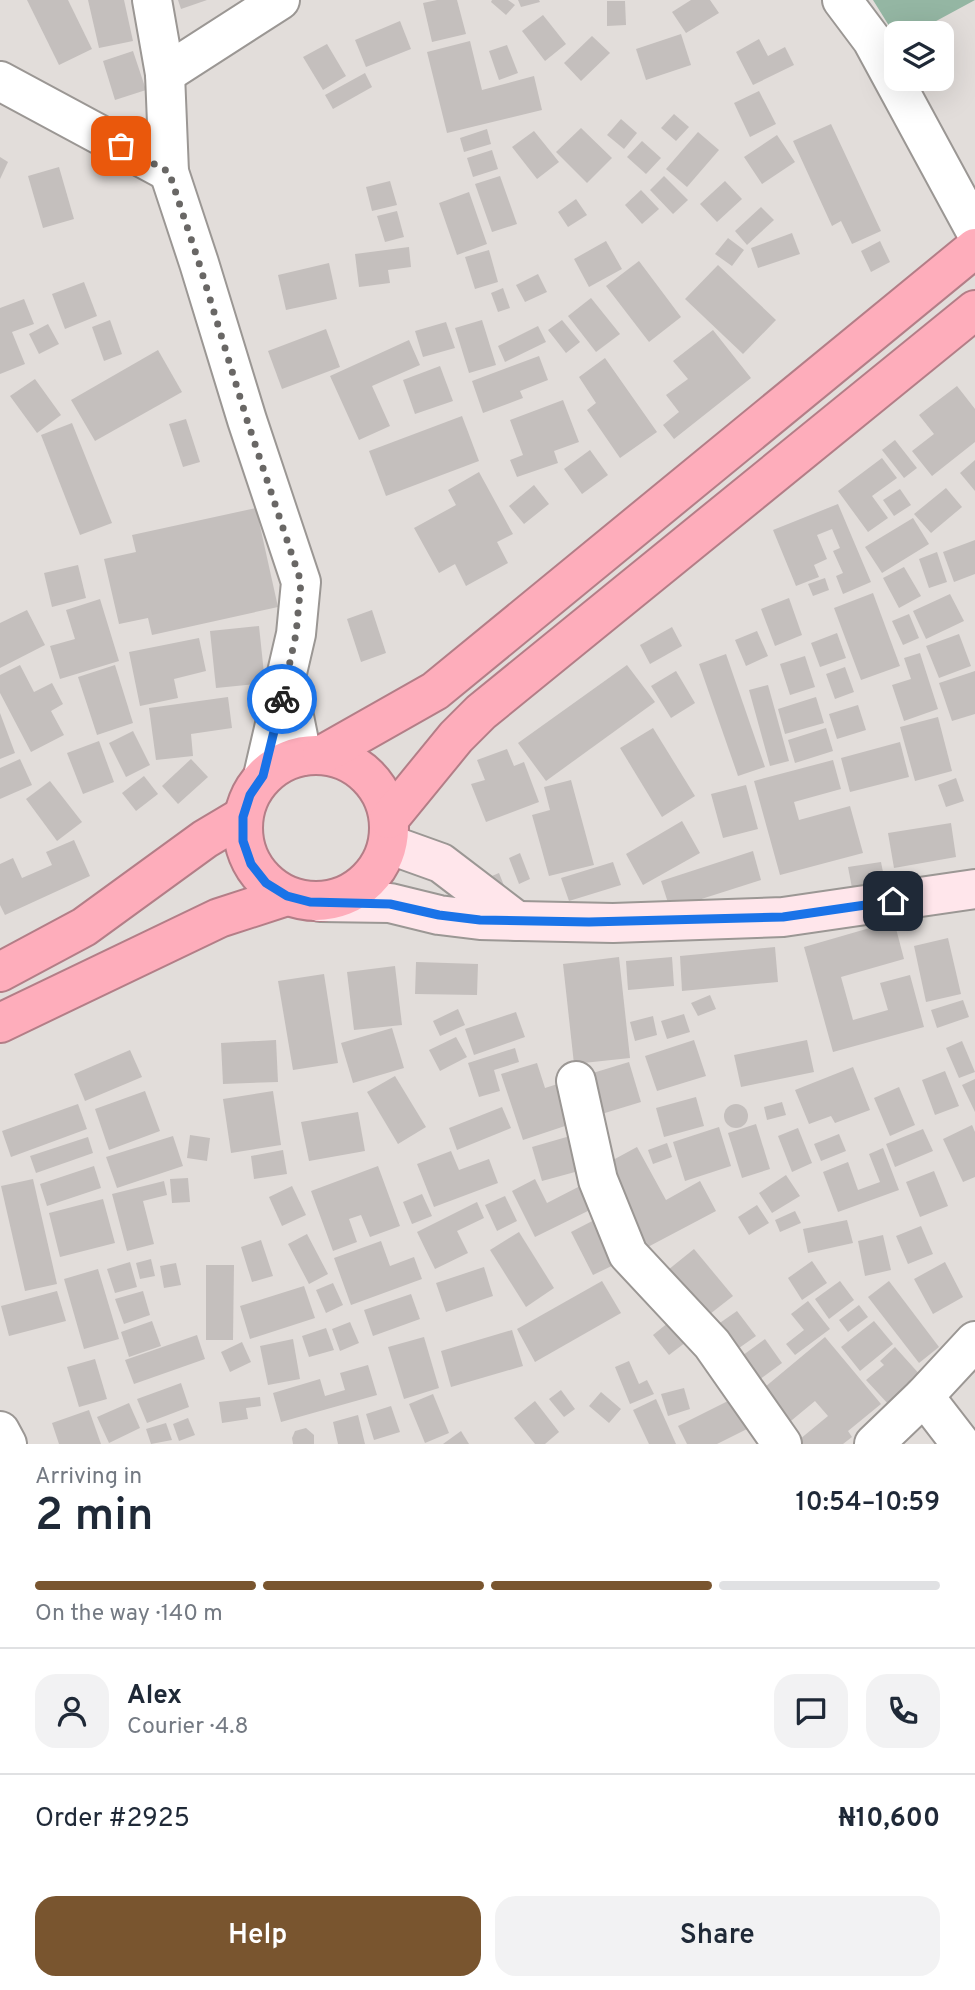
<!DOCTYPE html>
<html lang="en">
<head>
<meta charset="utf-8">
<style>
  body { margin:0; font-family:Overpass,sans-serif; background:#f2f2f3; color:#1f2937; height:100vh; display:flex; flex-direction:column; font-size:26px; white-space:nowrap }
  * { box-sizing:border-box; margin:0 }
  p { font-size:23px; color:#747a83 }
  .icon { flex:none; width:38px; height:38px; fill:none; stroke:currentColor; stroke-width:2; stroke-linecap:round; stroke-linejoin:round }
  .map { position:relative; height:1444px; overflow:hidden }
  .drawer { display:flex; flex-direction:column; background:#fff; flex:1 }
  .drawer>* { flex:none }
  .buttons { position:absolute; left:884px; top:21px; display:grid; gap:14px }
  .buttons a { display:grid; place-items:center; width:70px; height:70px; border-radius:14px; background:#fff; box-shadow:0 7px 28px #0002; font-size:35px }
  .pin { position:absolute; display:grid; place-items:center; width:60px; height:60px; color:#fff; margin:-30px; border-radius:14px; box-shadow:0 4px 10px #0006 }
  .courier { position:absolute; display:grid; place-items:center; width:70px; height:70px; margin:-35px; border:5px solid #1a73e8; border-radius:50%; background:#fff; color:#222; box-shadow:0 2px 9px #0007 }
  .overview em { font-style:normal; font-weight:600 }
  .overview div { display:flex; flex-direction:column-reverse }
  .overview { display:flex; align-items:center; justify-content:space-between; height:119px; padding:0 35px }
  h1 { font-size:46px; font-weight:600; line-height:52px }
  .bar { display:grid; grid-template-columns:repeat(4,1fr); gap:10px 7px; align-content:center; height:84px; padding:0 35px }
  .bar i { height:9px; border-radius:5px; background:#e0e1e3 }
  .bar .on { background:#79552f }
  .bar p { grid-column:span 4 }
  .line { display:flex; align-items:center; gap:18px; padding:0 35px; border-top:2px solid #e0e1e3 }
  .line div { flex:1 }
  .round { display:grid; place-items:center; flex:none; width:74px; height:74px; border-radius:21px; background:#f2f2f3 }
  .cta { display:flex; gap:14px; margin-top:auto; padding:14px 35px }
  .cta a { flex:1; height:80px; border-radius:21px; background:#79552f; color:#fff; font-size:28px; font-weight:600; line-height:80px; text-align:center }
  .cta a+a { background:#f2f2f3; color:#1f2937 }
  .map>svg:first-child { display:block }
  .green { fill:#94b6a3 }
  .building { fill:#c4bfbd }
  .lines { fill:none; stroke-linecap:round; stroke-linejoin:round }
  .street-casing { stroke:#9b9794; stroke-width:42 }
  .secondary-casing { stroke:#9b9794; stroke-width:42 }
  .highway-casing { stroke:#b37e87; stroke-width:42 }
  .street { stroke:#fff; stroke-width:38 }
  .secondary { stroke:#ffe6eb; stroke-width:38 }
  .highway { stroke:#feadbb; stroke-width:38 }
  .done { stroke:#696765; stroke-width:7; stroke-dasharray:0 12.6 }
  .route { stroke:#1a73e8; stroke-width:9 }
</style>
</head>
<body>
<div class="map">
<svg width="975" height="1444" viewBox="0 0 975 1444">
  <rect width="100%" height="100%" fill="#e2ddda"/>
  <polygon class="green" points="873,0 975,0 914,33 896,33 896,37"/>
  <g class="building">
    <polygon points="27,0 68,0 92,49 59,65"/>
    <polygon points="88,0 124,0 133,41 99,48"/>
    <polygon points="178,0 207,0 181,9"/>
    <polygon points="437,0 457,0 466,34 432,42 423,3"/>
    <polygon points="492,0 508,0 515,5 506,15 491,2"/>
    <polygon points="518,0 539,0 540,2 521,7"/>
    <polygon points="691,0 710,0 719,13 686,33 672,12"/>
    <polygon points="607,1 625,1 626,25 607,26"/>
    <polygon points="543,15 566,44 545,61 522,31"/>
    <polygon points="400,21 411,49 366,67 355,40"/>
    <polygon points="681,34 691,65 646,80 636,49"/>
    <polygon points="592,36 610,53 581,81 564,63"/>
    <polygon points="759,39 768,56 785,47 794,65 753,85 736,52"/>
    <polygon points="470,41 482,90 534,76 542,110 447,133 427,52"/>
    <polygon points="327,44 346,76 323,90 303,57"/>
    <polygon points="507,45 518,73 499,80 489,51"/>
    <polygon points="133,51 146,90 115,100 103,61"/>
    <polygon points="365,73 372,87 333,109 325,95"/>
    <polygon points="759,91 776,124 750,137 734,103"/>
    <polygon points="674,114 689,127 676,141 661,128"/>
    <polygon points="621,119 637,133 624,149 607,135"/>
    <polygon points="831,124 881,231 852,244 841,221 832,226 793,141"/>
    <polygon points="581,128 612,158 587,183 556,152"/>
    <polygon points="487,129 491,144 464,152 460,138"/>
    <polygon points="534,131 559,162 537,179 512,147"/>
    <polygon points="698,132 719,150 687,187 666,169"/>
    <polygon points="777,135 795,162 762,184 744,157"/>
    <polygon points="642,141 661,158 646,174 627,157"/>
    <polygon points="492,150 498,169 473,177 467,158"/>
    <polygon points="0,157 8,162 0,179"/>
    <polygon points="59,167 74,219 43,228 28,176"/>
    <polygon points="500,176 517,224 492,232 475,184"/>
    <polygon points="664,176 688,200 673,214 650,190"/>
    <polygon points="390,181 397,205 372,211 366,187"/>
    <polygon points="725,181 742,199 717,222 700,204"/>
    <polygon points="641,190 659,209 642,224 625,205"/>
    <polygon points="469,192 487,244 457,255 439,203"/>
    <polygon points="576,199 587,215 568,227 558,212"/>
    <polygon points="761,207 774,220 747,245 735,231"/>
    <polygon points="397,211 404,237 385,242 377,216"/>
    <polygon points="792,233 800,254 758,268 751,248"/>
    <polygon points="728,238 744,250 732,266 715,254"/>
    <polygon points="606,241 622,269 589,287 574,259"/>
    <polygon points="880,241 890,262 871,272 861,251"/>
    <polygon points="409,247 411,267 388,270 390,283 359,287 355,254"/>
    <polygon points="489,250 498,282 475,289 465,257"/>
    <polygon points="639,261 681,317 649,342 606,286"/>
    <polygon points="329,263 337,299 286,310 278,275"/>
    <polygon points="718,265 776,320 743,354 685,299"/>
    <polygon points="538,274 547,292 525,302 516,285"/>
    <polygon points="84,282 97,316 65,329 52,294"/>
    <polygon points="503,288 510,308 498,312 491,293"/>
    <polygon points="591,298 620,334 596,352 568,316"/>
    <polygon points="24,299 34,324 12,332 25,364 0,374 0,308"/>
    <polygon points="110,320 122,354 104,361 92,327"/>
    <polygon points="482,320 496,365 469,373 455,328"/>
    <polygon points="562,320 580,342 566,353 548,330"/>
    <polygon points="446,322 455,348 423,357 415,331"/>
    <polygon points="48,324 59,344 39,354 29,334"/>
    <polygon points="538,326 546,342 505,362 498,346"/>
    <polygon points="326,329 340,367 282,389 268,351"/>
    <polygon points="713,330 751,378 674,439 663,425 679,412 666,395 688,379 673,361"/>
    <polygon points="409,340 420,365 372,386 390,426 359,440 330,376"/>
    <polygon points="158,350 182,392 95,441 71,400"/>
    <polygon points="539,356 548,380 520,391 523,398 483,413 472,381"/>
    <polygon points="605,358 657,432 620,458 587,410 596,403 579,377"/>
    <polygon points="440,366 453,401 415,414 403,380"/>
    <polygon points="35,379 61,415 37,433 10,396"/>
    <polygon points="957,386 975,409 975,442 932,476 912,451 934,434 919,415"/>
    <polygon points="563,400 579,442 554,451 558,463 517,477 510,460 523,455 510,420"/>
    <polygon points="462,416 479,461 386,496 369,451"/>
    <polygon points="186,419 200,462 183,467 169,424"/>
    <polygon points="72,423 112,523 80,535 41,435"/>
    <polygon points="895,440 917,468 904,478 882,450"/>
    <polygon points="590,450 608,475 582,494 564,469"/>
    <polygon points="882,458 897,478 872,496 888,518 868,532 838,491"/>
    <polygon points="975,460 975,491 960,473"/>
    <polygon points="479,472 513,534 497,542 508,563 466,586 455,564 439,573 414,528 456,505 448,490"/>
    <polygon points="534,485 549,504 524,524 509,506"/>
    <polygon points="946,488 962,507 931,533 914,514"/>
    <polygon points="900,489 911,505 894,516 883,500"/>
    <polygon points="838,504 871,582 843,594 836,576 843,573 833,551 840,548 832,529 817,535 827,559 814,565 819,577 796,586 773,530"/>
    <polygon points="256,508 278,607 152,635 148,618 119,624 104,559 136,552 132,535"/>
    <polygon points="913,518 929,544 882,573 865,547"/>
    <polygon points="975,540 975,574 954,582 943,552"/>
    <polygon points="937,552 947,582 929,588 919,559"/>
    <polygon points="78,565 86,598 52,607 44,573"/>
    <polygon points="904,567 921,596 899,608 883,578"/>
    <polygon points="825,578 829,590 813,596 808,584"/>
    <polygon points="873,593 900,666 861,680 834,608"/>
    <polygon points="950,594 964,621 926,639 913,611"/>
    <polygon points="789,598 802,635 775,646 761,609"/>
    <polygon points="100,599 119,661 60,679 50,646 75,639 66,610"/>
    <polygon points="27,610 45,645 0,668 0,623"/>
    <polygon points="372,610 386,653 361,662 347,619"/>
    <polygon points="909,614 919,638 903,645 892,621"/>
    <polygon points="259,626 265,683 216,688 210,631"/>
    <polygon points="672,627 682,646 650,664 640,645"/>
    <polygon points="757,631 768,656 746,666 735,640"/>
    <polygon points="837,633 846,658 820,667 811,643"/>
    <polygon points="959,634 971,666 939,678 926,646"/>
    <polygon points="199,638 206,671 174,679 178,698 140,706 129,652"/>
    <polygon points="920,653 938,709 904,721 892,685 911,679 904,658"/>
    <polygon points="726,654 765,767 738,776 699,664"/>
    <polygon points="805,656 815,687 790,695 780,664"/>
    <polygon points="20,665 34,692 52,683 63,704 51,711 64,735 31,752 0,693 0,675"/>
    <polygon points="115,665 133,723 97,735 78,677"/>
    <polygon points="627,665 655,702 546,781 518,743"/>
    <polygon points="845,667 854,692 835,699 826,674"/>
    <polygon points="676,671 695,703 671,718 651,686"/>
    <polygon points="975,671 975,714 952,721 939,683"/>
    <polygon points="768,685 789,761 770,766 749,690"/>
    <polygon points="228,697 232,728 191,734 193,756 156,760 149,708"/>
    <polygon points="816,697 824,723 785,734 778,709"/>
    <polygon points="858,705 866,730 837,739 829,714"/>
    <polygon points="0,713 15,753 0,759"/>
    <polygon points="938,717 952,771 915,781 900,727"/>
    <polygon points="653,728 695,796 662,817 620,748"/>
    <polygon points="826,728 833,751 795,763 788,740"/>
    <polygon points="133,731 150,765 126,777 109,743"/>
    <polygon points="99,741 114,782 83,794 67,753"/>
    <polygon points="900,742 909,777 850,792 841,758"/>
    <polygon points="507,749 514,766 524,762 539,802 486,822 471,784 485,780 477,760"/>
    <polygon points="20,759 32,785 0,799 0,768"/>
    <polygon points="191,759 208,777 178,804 162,786"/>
    <polygon points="833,760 841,789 794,802 799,820 850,806 863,853 780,875 754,781"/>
    <polygon points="144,776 158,794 136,811 122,793"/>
    <polygon points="956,778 964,801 946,807 938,785"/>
    <polygon points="571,780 594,865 549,876 532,815 550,810 544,787"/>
    <polygon points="50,781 82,822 57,841 26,799"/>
    <polygon points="746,785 758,829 723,838 711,794"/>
    <polygon points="682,821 700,853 643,885 626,854"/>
    <polygon points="951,823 956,857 894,868 888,833"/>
    <polygon points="74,840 90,876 5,915 0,905 0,864 13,858 22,878 52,865 46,852"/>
    <polygon points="753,851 761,880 670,909 661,881"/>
    <polygon points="520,853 530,879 519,884 509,858"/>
    <polygon points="613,862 621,885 569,901 561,878"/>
    <polygon points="881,862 886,887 853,893 848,867"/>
    <polygon points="499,873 505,888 480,881"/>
    <polygon points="894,921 904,959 841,977 853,1020 888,1010 880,983 910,975 924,1027 833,1052 804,947"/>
    <polygon points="948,938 961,994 926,1002 914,946"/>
    <polygon points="775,947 778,982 682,991 680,956"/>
    <polygon points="619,957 630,1058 574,1064 563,964"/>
    <polygon points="672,957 674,986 628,990 626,961"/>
    <polygon points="416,962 478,964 477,995 415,994"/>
    <polygon points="395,966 402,1025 354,1030 347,972"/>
    <polygon points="324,974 338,1063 293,1070 278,981"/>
    <polygon points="710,995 716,1009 698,1016 691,1003"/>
    <polygon points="963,1000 969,1017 937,1028 931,1010"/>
    <polygon points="458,1009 465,1025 440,1036 433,1021"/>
    <polygon points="516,1012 525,1037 474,1055 465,1029"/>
    <polygon points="684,1014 690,1032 667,1039 661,1021"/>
    <polygon points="653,1016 657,1035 635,1041 630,1022"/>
    <polygon points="392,1028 404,1068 353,1083 341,1043"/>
    <polygon points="456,1037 467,1057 440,1071 429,1050"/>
    <polygon points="276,1040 278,1082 223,1084 221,1043"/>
    <polygon points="694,1040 706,1076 657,1091 645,1056"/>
    <polygon points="807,1040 814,1072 741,1087 734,1055"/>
    <polygon points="962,1041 975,1072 959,1078 946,1048"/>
    <polygon points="515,1048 519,1062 494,1070 500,1091 479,1097 468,1063"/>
    <polygon points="130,1050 142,1077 85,1101 74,1074"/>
    <polygon points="629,1062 641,1102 595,1116 583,1076"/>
    <polygon points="537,1063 545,1088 567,1081 580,1121 523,1140 501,1074"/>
    <polygon points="853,1067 870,1110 835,1123 831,1116 809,1124 795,1090"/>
    <polygon points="945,1071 959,1106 935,1115 922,1080"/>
    <polygon points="395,1076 426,1127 398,1144 367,1092"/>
    <polygon points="975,1079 975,1112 962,1085"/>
    <polygon points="899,1087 915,1125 890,1136 874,1098"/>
    <polygon points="145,1091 160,1131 109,1150 95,1109"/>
    <polygon points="273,1091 281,1145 231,1153 223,1099"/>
    <polygon points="696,1097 704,1126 664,1137 656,1108"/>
    <polygon points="782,1102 786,1115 767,1120 764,1107"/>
    <circle cx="736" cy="1116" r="12"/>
    <polygon points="78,1104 87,1129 11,1157 2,1131"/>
    <polygon points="502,1107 511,1128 457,1150 449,1128"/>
    <polygon points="358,1112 365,1151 309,1161 301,1122"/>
    <polygon points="756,1124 770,1169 742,1178 728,1133"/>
    <polygon points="972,1125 975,1132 975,1177 963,1182 943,1139"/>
    <polygon points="719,1127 731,1166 685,1181 673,1142"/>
    <polygon points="798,1128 812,1163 792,1172 778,1136"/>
    <polygon points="923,1129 933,1151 895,1167 886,1144"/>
    <polygon points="577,1134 586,1169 542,1181 532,1147"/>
    <polygon points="839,1134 846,1151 821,1161 814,1144"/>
    <polygon points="190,1135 210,1138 207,1161 187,1158"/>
    <polygon points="173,1136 183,1166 117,1188 106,1157"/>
    <polygon points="88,1137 93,1153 36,1173 30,1156"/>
    <polygon points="667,1143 672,1157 653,1164 648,1150"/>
    <polygon points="637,1147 666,1200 700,1181 716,1211 644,1249 600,1167"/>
    <polygon points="883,1148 899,1190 838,1212 823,1172 848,1162 858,1190 880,1182 869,1154"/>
    <polygon points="283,1150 287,1174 254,1179 251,1156"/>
    <polygon points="451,1151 459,1170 489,1159 498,1183 434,1207 417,1164"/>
    <polygon points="94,1166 101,1188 47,1206 40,1184"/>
    <polygon points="378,1166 400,1226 370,1237 361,1215 349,1219 357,1242 333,1251 311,1191"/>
    <polygon points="934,1171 948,1206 920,1217 906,1182"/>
    <polygon points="786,1175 800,1196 772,1213 759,1193"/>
    <polygon points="188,1178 190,1202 172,1203 170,1179"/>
    <polygon points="33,1179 57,1284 25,1291 1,1186"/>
    <polygon points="535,1179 547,1203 584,1184 596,1207 535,1237 512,1191"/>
    <polygon points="164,1181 167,1195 143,1201 154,1244 127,1251 112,1194"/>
    <polygon points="292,1186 306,1215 282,1226 269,1197"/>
    <polygon points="422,1194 432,1216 412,1224 403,1202"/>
    <polygon points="505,1196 517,1221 497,1231 485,1205"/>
    <polygon points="103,1199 115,1243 60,1257 49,1213"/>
    <polygon points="477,1202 484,1218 457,1231 468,1253 435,1269 417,1232"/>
    <polygon points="757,1205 769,1223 749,1235 738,1217"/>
    <polygon points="795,1211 801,1223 780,1232 775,1220"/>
    <polygon points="600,1217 622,1261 593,1275 571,1232"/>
    <polygon points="847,1220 853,1243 808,1253 803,1229"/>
    <polygon points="921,1226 933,1254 908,1264 896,1236"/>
    <polygon points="519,1232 554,1288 526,1307 490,1250"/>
    <polygon points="307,1234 328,1274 309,1284 288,1244"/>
    <polygon points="883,1235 891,1270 865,1276 858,1241"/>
    <polygon points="261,1240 273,1276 252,1282 241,1247"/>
    <polygon points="381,1241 390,1266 414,1257 422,1279 351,1305 334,1258"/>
    <polygon points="694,1249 733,1296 701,1321 663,1274"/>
    <polygon points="151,1259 155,1276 140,1279 136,1263"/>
    <polygon points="812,1261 827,1283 802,1300 788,1278"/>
    <polygon points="130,1262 137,1287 115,1293 107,1269"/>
    <polygon points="945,1262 963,1297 933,1314 914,1279"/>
    <polygon points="176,1263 181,1285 164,1288 160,1266"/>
    <polygon points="206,1265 234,1265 233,1340 206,1340"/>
    <polygon points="484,1267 493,1296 446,1312 436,1283"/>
    <polygon points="98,1269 119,1339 84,1349 64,1279"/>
    <polygon points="602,1281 621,1313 535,1362 517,1329"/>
    <polygon points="840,1281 854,1300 829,1319 815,1299"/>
    <polygon points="889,1281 939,1347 919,1363 868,1297"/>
    <polygon points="333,1283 343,1305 326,1313 316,1290"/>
    <polygon points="304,1286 315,1318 250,1339 240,1306"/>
    <polygon points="57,1291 66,1321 9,1336 1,1306"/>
    <polygon points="143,1291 150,1315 124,1324 115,1299"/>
    <polygon points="411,1294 420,1319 373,1336 364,1310"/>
    <polygon points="808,1301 830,1329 795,1355 786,1344 804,1330 791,1314"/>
    <polygon points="859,1305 868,1317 848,1332 839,1320"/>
    <polygon points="737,1311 756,1336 732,1353 714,1327"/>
    <polygon points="674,1318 690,1339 669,1355 653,1335"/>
    <polygon points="152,1321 161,1346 129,1357 121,1332"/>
    <polygon points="874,1321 893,1344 860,1371 841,1347"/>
    <polygon points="350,1322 359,1343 340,1351 332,1329"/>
    <polygon points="326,1328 334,1350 309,1357 302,1336"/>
    <polygon points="512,1330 523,1366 451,1387 441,1351"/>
    <polygon points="197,1335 205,1359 134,1384 125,1360"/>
    <polygon points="424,1337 439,1388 404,1399 388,1347"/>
    <polygon points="825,1337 881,1404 848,1431 852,1437 843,1444 794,1444 828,1416 815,1401 786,1425 759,1392"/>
    <polygon points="293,1339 300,1379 268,1385 260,1346"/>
    <polygon points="765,1339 782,1363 752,1385 735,1361"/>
    <polygon points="242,1342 251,1362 230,1372 221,1352"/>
    <polygon points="895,1347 922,1377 890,1406 866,1380 884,1365 880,1361"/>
    <polygon points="95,1359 107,1399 79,1407 67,1367"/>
    <polygon points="629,1361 639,1384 647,1380 654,1394 630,1404 615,1367"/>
    <polygon points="368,1365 377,1395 281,1422 273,1393 320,1379 325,1396 345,1390 340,1373"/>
    <polygon points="181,1383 189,1407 147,1423 137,1399"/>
    <polygon points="684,1388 690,1409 668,1416 661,1394"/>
    <polygon points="561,1390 575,1409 564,1417 549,1399"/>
    <polygon points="601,1392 621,1409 609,1423 589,1406"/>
    <polygon points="433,1394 449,1433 425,1443 409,1404"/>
    <polygon points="738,1396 753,1426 717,1444 687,1444 678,1426"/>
    <polygon points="260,1397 261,1406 246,1408 248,1419 222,1423 219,1402"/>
    <polygon points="656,1399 676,1444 649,1444 633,1410"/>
    <polygon points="535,1401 559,1432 545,1444 535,1444 514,1418"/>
    <polygon points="129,1403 140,1428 109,1443 97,1417"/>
    <polygon points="391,1406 400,1432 374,1440 366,1414"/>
    <polygon points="89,1410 101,1444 59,1444 52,1423"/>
    <polygon points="358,1415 365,1444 338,1444 333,1422"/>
    <polygon points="188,1418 195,1435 179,1441 173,1424"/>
    <polygon points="166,1423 172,1440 151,1444 146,1429"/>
    <polygon points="306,1428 314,1435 314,1444 293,1444 292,1438 295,1431"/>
    <polygon points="461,1431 469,1444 443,1444"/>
  </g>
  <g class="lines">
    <g class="street-casing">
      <g id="street">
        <polyline points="152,0 165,74 169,172 199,263 247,420 301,582 296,634 263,776"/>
        <polyline points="842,0 872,40 975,230"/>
        <polyline points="165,74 280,0"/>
        <polyline points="0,81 169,172"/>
        <polyline points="289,692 302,756"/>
        <polyline points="576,1081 598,1180 628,1254 712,1344 782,1444"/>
        <polyline points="924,1396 961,1444"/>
        <polyline points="0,1431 7,1444"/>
        <polyline points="874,1444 924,1396 975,1341"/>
      </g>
    </g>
    <g class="secondary-casing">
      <g id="secondary">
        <polyline points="388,844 441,863 517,921"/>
        <polyline points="320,902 390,903 439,915 480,920 613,923 783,917 975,889"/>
      </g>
    </g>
    <g class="highway-casing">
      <g id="highway">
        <circle cx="316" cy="828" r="73"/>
        <polyline points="322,755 435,691 975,248"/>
        <polyline points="389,819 456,737 481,712 975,310"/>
        <polyline points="0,972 84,927 205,839 242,817"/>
        <polyline points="0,1023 219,918 287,896"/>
      </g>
    </g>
    <use href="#street" class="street"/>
    <use href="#secondary" class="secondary"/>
    <use href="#highway" class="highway"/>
  </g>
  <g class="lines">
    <polyline class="done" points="121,146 169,172 199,263 247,420 301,582 296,634 282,699"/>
    <polyline class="route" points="282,699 263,776 250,795 243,817 243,841 251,864 266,883 287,896 310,902 390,904 439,915 480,920 589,922 783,917 893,901"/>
  </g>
</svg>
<div class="buttons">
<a><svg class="icon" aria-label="layers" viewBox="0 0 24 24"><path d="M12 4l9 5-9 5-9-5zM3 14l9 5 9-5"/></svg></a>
</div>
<div class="pin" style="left:121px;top:146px;background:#ea580c"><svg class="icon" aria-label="bag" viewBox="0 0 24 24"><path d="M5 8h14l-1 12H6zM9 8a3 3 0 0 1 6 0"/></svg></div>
<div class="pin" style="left:893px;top:901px;background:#1f2937"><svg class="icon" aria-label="home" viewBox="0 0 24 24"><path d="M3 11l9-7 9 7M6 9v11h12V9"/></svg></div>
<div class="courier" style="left:282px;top:699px"><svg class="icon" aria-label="bike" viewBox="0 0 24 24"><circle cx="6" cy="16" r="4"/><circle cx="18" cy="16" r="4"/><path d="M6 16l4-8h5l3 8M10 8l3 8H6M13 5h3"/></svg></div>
</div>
<section class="drawer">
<div class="overview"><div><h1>2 min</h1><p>Arriving in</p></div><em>10:54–10:59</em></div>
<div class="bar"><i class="on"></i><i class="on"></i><i class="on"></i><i></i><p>On the way · 140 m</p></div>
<div class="line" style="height:126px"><a class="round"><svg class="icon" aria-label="person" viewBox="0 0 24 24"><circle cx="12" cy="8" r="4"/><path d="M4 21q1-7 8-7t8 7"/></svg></a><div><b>Alex</b><p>Courier · 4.8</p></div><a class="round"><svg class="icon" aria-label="chat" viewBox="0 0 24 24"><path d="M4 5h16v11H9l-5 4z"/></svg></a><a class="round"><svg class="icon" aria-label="phone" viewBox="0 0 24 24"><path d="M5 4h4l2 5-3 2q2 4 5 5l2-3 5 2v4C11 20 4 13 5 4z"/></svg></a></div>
<div class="line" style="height:91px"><div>Order #2925</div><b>₦10,600</b></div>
<div class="cta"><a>Help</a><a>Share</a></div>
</section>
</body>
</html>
